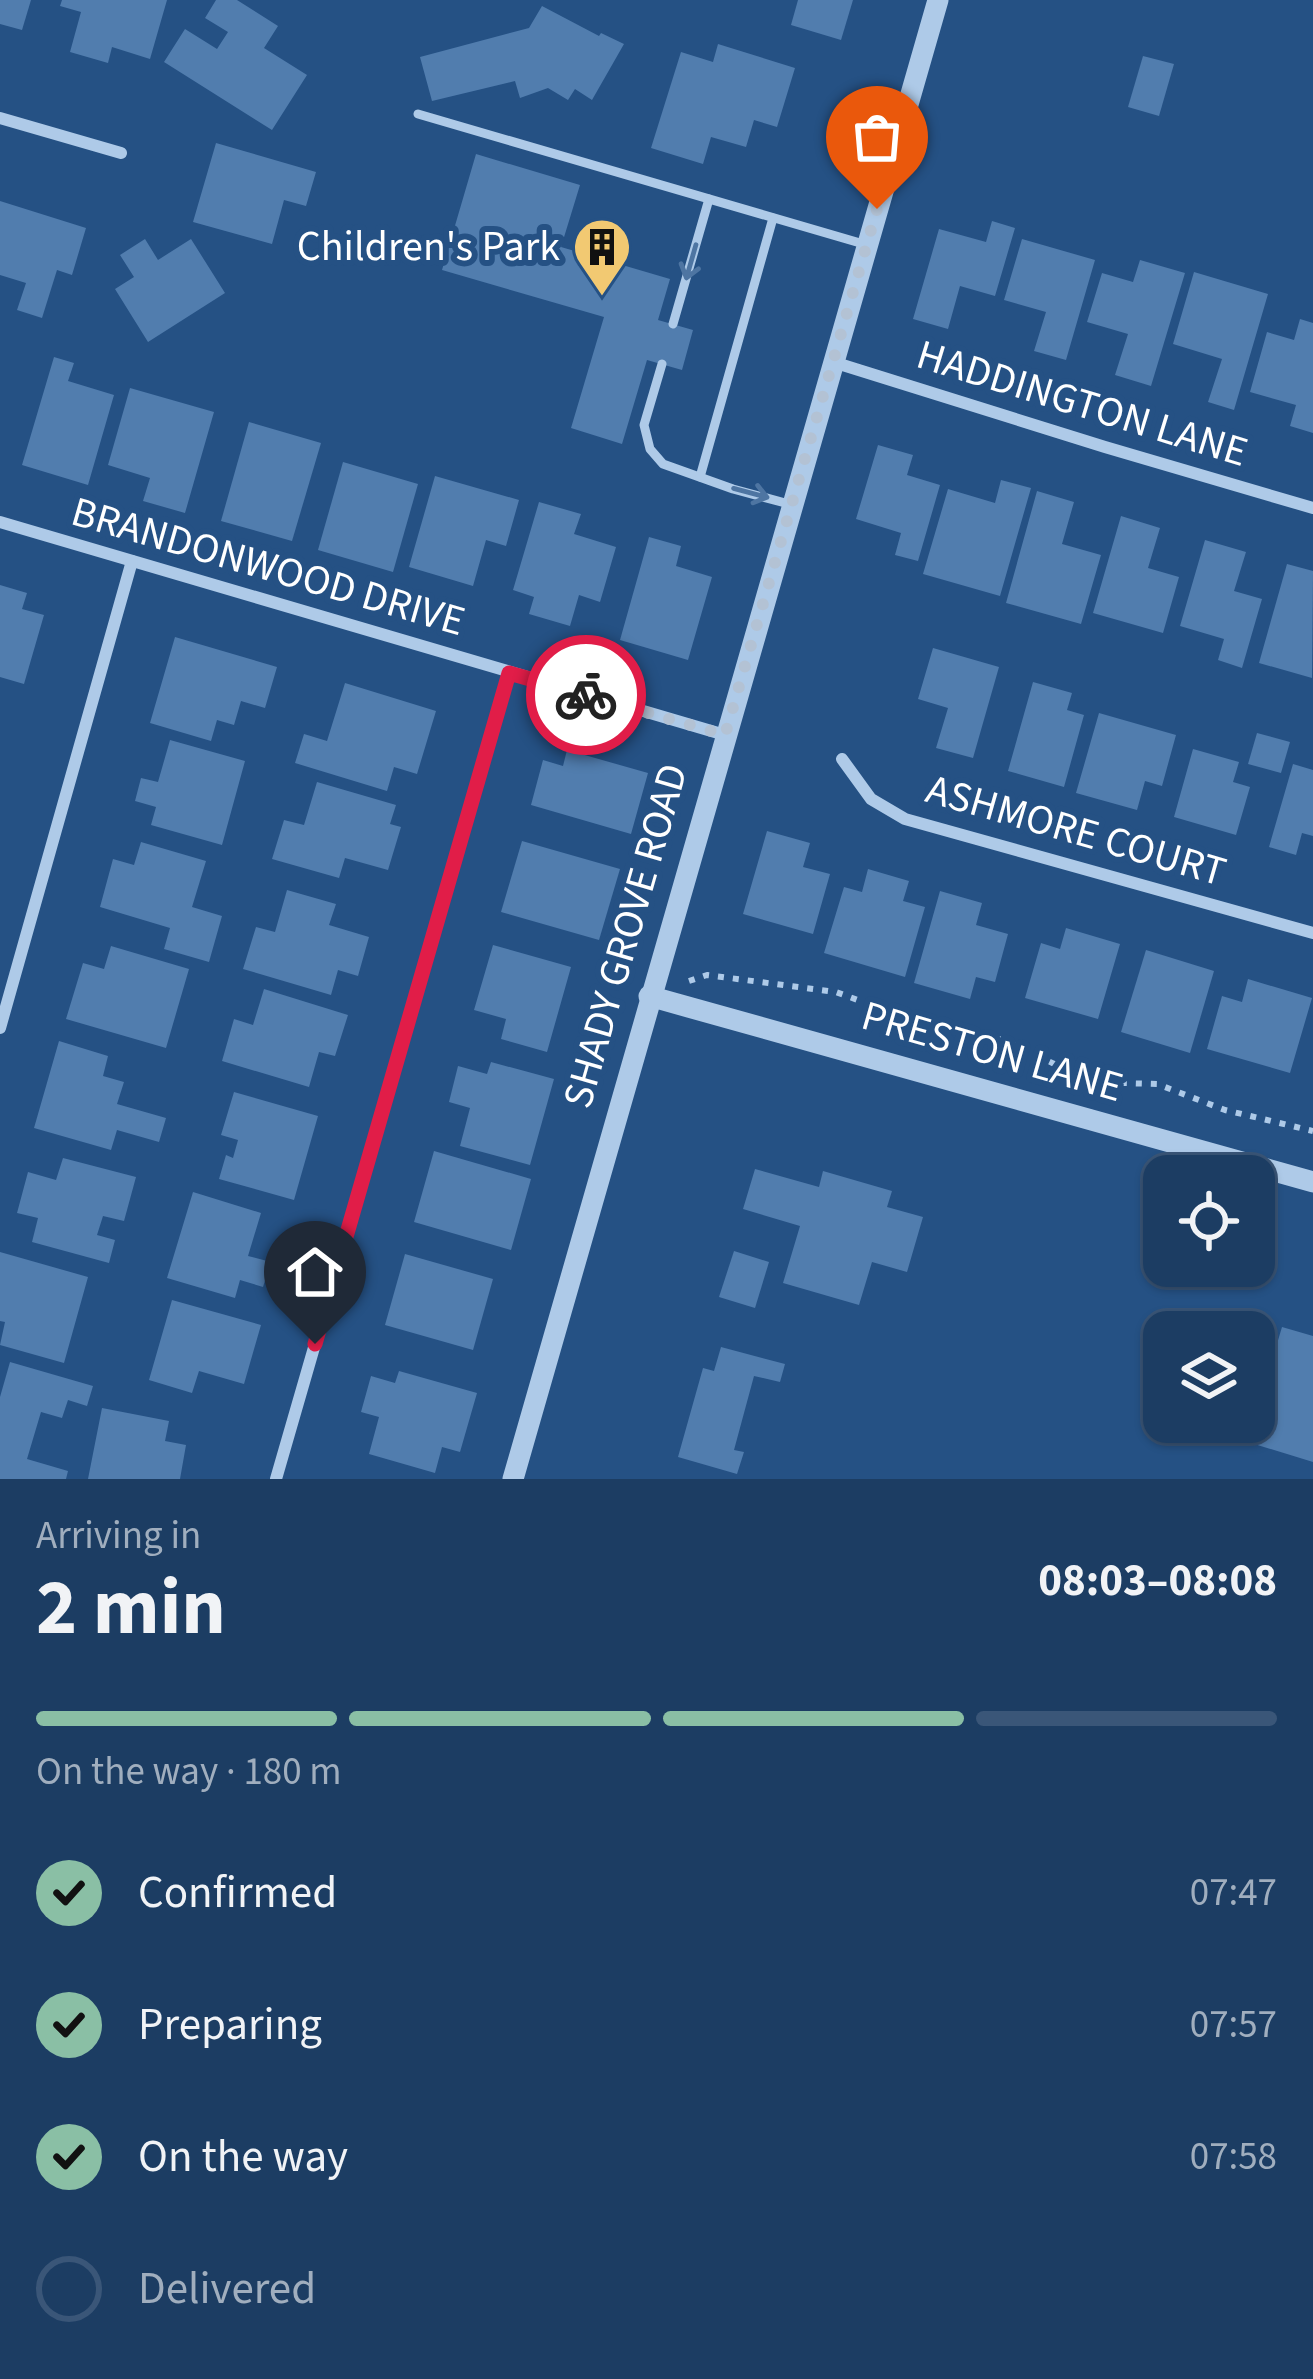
<!DOCTYPE html>
<html lang="en">
<head>
<meta charset="utf-8">
<style>
  body { margin:0; font-family:"Source Sans 3",sans-serif; background:#254469; color:#f1f3f6; height:100vh; display:flex; flex-direction:column; font-size:45px; white-space:nowrap }
  * { box-sizing:border-box; margin:0 }
  p { font-size:39px; color:#a0aebe }
  .icon { flex:none; width:66px; height:66px; fill:none; stroke:currentColor; stroke-width:2; stroke-linecap:round; stroke-linejoin:round }
  .map { position:relative; height:1479px; overflow:hidden }
  .side { display:flex; flex-direction:column; background:#1c3d63; flex:1 }
  .side>* { flex:none }
  .tools { position:absolute; left:1143px; top:1155px; display:grid; gap:24px }
  .tools a { display:grid; place-items:center; width:132px; height:132px; border-radius:24px; background:#1c3d63; box-shadow:0 3px 9px #0004,0 0 0 3px #3a5678; font-size:60px }
  .pin { position:absolute; display:grid; place-items:center; width:102px; height:102px; color:#fff; margin:-123px -51px; border-radius:50% 50% 50% 0; rotate:-45deg; box-shadow:0 0 12px #0007 }
  .pin .icon { rotate:45deg }
  .courier { position:absolute; display:grid; place-items:center; width:120px; height:120px; margin:-60px; border:9px solid #e11d48; border-radius:50%; background:#fff; color:#222; box-shadow:0 3px 15px #0007 }
  .summary em { font-style:normal; font-weight:700 }
  .summary div { display:flex; flex-direction:column-reverse }
  .summary { display:flex; align-items:center; justify-content:space-between; height:204px; padding:0 36px }
  h1 { font-size:78px; font-weight:700; line-height:90px }
  .bar { display:grid; grid-template-columns:repeat(4,1fr); gap:18px 12px; align-content:center; height:144px; padding:0 36px }
  .bar i { height:15px; border-radius:9px; background:#3a5678 }
  .bar .selected { background:#8abfa5 }
  .bar p { grid-column:span 4 }
  ol { padding:0 36px; list-style:none }
  li { display:flex; align-items:center; gap:36px; height:132px }
  li p { margin-inline-start:auto }
  li .icon { padding:12px; border-radius:50%; background:#8abfa5; color:#111; stroke-width:4 }
  li:last-child { color:#a0aebe }
  li i { width:66px; height:66px; border:6px solid #3a5678; border-radius:50% }
  .map>svg:first-child { display:block }
  .building { fill:#517dae }
  .lines { fill:none; stroke-linecap:round; stroke-linejoin:round }
  .path { stroke:#aecae8; stroke-width:6; stroke-dasharray:6 9; stroke-linecap:butt }
  .service { stroke:#aecae8; stroke-width:9 }
  .minor { stroke:#aecae8; stroke-width:12 }
  .tertiary { stroke:#aecae8; stroke-width:21 }
  .oneway { stroke:#4e75a2 }
  .done { stroke:#b3c2d4; stroke-width:12; stroke-dasharray:0 21.6 }
  .route { stroke:#e11d48; stroke-width:15 }
  .labels { text-anchor:middle; dominant-baseline:central; stroke-width:12; stroke-linejoin:round; paint-order:stroke }
  .poi-label { font-size:42px; fill:#fff; stroke:#255184; text-anchor:end }
  .street-label { font-size:42px; fill:#fff; stroke:#255184 }
</style>
</head>
<body>
<div class="map">
<svg width="1313" height="1479" viewBox="0 0 1313 1479">
  <rect width="100%" height="100%" fill="#255184"/>
  <g class="building">
    <polygon points="0,0 31,0 22,30 0,24"/>
    <polygon points="62,0 167,0 150,59 112,47 108,63 70,52 81,12 60,6"/>
    <polygon points="216,0 237,0 278,26 264,48 307,75 272,130 164,62 185,29 217,49 228,32 205,18"/>
    <polygon points="798,0 853,0 841,40 791,25"/>
    <polygon points="542,6 599,36 601,33 624,44 592,100 575,89 568,100 548,88 520,98 515,81 432,101 420,57 529,28"/>
    <polygon points="718,44 795,68 777,127 754,120 746,147 711,137 703,164 651,148 681,52 713,62"/>
    <polygon points="1143,56 1174,64 1159,116 1128,107"/>
    <polygon points="216,143 316,172 306,206 284,200 272,244 193,222"/>
    <polygon points="476,154 580,185 561,247 670,279 658,320 693,330 682,370 647,360 622,444 571,428 604,317 442,270"/>
    <polygon points="0,201 86,228 72,275 57,270 42,318 17,310 26,283 0,275"/>
    <polygon points="992,221 1015,228 995,296 960,286 948,329 913,319 939,229 986,242"/>
    <polygon points="145,239 158,260 191,239 225,293 148,342 115,289 134,277 120,255"/>
    <polygon points="1022,239 1095,260 1066,360 1034,351 1046,312 1004,300"/>
    <polygon points="1140,260 1185,273 1151,386 1115,375 1128,334 1087,322 1102,273 1133,282"/>
    <polygon points="1194,272 1268,294 1234,410 1208,402 1222,359 1173,344"/>
    <polygon points="1300,319 1313,323 1313,433 1290,426 1296,405 1250,392 1267,332 1294,340"/>
    <polygon points="54,357 74,363 68,381 114,395 88,485 22,465"/>
    <polygon points="130,388 214,412 185,513 143,501 150,478 108,465"/>
    <polygon points="249,422 321,443 292,541 221,521"/>
    <polygon points="878,445 913,455 907,475 940,485 918,561 895,555 901,533 856,519"/>
    <polygon points="343,462 418,484 393,572 318,550"/>
    <polygon points="435,476 519,500 506,546 486,540 473,586 409,567"/>
    <polygon points="1001,480 1031,488 1000,596 923,574 948,489 995,503"/>
    <polygon points="1037,491 1074,502 1062,544 1101,555 1081,624 1006,603"/>
    <polygon points="539,502 581,514 574,534 616,547 600,602 579,595 570,626 529,614 534,597 513,590"/>
    <polygon points="1121,516 1160,528 1148,568 1179,577 1163,633 1093,613"/>
    <polygon points="649,537 681,546 676,566 712,577 688,660 620,640"/>
    <polygon points="1205,540 1246,552 1234,591 1262,599 1242,668 1218,660 1224,639 1180,626"/>
    <polygon points="1287,564 1313,571 1312,678 1259,663"/>
    <polygon points="0,585 27,593 22,609 44,615 24,684 0,677"/>
    <polygon points="175,637 277,667 265,708 241,701 234,725 217,720 211,741 150,723"/>
    <polygon points="933,648 999,667 973,758 936,748 948,708 918,699"/>
    <polygon points="1033,682 1072,693 1067,710 1084,715 1064,787 1008,771"/>
    <polygon points="345,683 436,711 417,774 394,767 387,791 295,763 304,734 327,741"/>
    <polygon points="1099,713 1176,735 1162,786 1145,781 1137,810 1076,793"/>
    <polygon points="1257,733 1290,742 1281,773 1248,764"/>
    <polygon points="170,740 245,761 222,845 151,825 156,807 135,801 141,778 158,782"/>
    <polygon points="1193,749 1239,762 1233,782 1250,787 1236,835 1174,817"/>
    <polygon points="567,750 648,773 631,834 531,805 543,760 563,766"/>
    <polygon points="1293,764 1313,770 1313,836 1302,833 1296,855 1269,847"/>
    <polygon points="317,782 396,805 390,824 401,827 388,870 345,858 339,878 272,859 284,820 304,825"/>
    <polygon points="767,831 810,843 803,867 830,874 813,934 743,914"/>
    <polygon points="522,841 620,869 599,940 501,912"/>
    <polygon points="141,842 206,861 192,907 222,916 209,962 164,949 170,928 100,907 113,859 134,865"/>
    <polygon points="868,869 909,881 903,901 925,907 905,977 824,953 844,887 862,892"/>
    <polygon points="287,890 336,904 329,925 369,937 358,976 338,970 331,995 243,969 256,927 275,932"/>
    <polygon points="940,891 982,903 976,925 1008,934 995,982 976,977 970,999 914,983"/>
    <polygon points="1066,928 1120,944 1098,1019 1025,998 1041,943 1060,949"/>
    <polygon points="493,945 571,967 547,1052 501,1039 506,1019 474,1010"/>
    <polygon points="111,946 189,969 166,1048 66,1019 83,963 104,969"/>
    <polygon points="1146,950 1214,971 1190,1053 1121,1032"/>
    <polygon points="1248,979 1312,998 1290,1073 1207,1049 1222,996 1242,1002"/>
    <polygon points="264,989 348,1015 335,1056 319,1052 309,1087 222,1061 234,1019 253,1025"/>
    <polygon points="59,1041 108,1056 103,1076 124,1082 117,1104 166,1118 159,1142 117,1130 111,1150 34,1128"/>
    <polygon points="491,1062 554,1079 530,1165 460,1146 470,1108 449,1102 458,1066 487,1074"/>
    <polygon points="234,1092 318,1116 294,1200 219,1179 226,1155 233,1158 238,1140 221,1135"/>
    <polygon points="434,1151 531,1179 511,1250 414,1222"/>
    <polygon points="63,1158 136,1177 124,1221 103,1216 97,1235 115,1240 109,1263 32,1242 38,1218 17,1213 28,1172 56,1180"/>
    <polygon points="755,1169 819,1187 823,1171 892,1191 887,1207 923,1217 907,1272 872,1262 859,1305 783,1283 800,1226 743,1209"/>
    <polygon points="193,1192 261,1213 248,1256 271,1262 263,1287 240,1280 235,1298 167,1278"/>
    <polygon points="734,1251 769,1262 755,1308 719,1297"/>
    <polygon points="0,1252 88,1277 64,1363 0,1345 5,1322 0,1321"/>
    <polygon points="405,1254 493,1279 473,1350 385,1325"/>
    <polygon points="172,1300 261,1325 244,1384 199,1371 192,1393 149,1380"/>
    <polygon points="1282,1327 1313,1336 1313,1462 1225,1435 1229,1422 1254,1422 1254,1373 1267,1377"/>
    <polygon points="721,1347 785,1364 780,1382 754,1376 734,1450 744,1452 737,1474 678,1457 703,1368 714,1371"/>
    <polygon points="10,1362 93,1386 87,1406 68,1400 62,1418 41,1412 27,1459 68,1471 66,1479 0,1479 0,1397"/>
    <polygon points="399,1371 477,1393 460,1452 442,1447 435,1473 369,1454 379,1417 361,1412 371,1376 395,1383"/>
    <polygon points="102,1408 169,1421 165,1441 186,1445 180,1479 88,1479"/>
  </g>
  <g class="lines">
    <polyline class="path" points="689,981 707,975 836,992 928,1026 957,1028 1003,1040 1076,1074 1123,1083 1157,1084 1225,1110 1313,1131"/>
    <g class="service">
      <polyline points="418,114 867,245"/>
      <polyline points="673,324 709,199"/>
      <polyline points="662,364 644,425 650,449 663,464 733,489 789,504"/>
      <polyline points="700,477 773,218"/>
    </g>
    <g class="minor">
      <polyline points="0,118 121,153"/>
      <polyline points="833,362 1105,447 1313,508"/>
      <polyline points="0,522 725,735"/>
      <polyline points="842,759 871,799 905,819 1313,933"/>
      <polyline points="0,1028 132,561"/>
      <polyline points="276,1479 509,673"/>
    </g>
    <g class="tertiary">
      <polyline points="649,996 1313,1182"/>
      <polyline points="513,1479 938,0"/>
    </g>
  </g>
  <defs><path id="oneway-shaft" d="M-6 0H5M1.5-3L5.5 0L1.5 3" fill="none" stroke-width="1.6" stroke-linecap="round" stroke-linejoin="round" transform="scale(3)"/></defs>
  <g class="oneway">
    <use href="#oneway-shaft" transform="translate(691 262) rotate(106)"/>
    <use href="#oneway-shaft" transform="translate(751 493) rotate(15)"/>
  </g>
  <g class="lines">
    <polyline class="done" points="586,695 725,735 877,209"/>
    <polyline class="route" points="315,1344 509,673 586,695"/>
  </g>
  <defs>
    <g id="building-pin" transform="scale(3)"><path d="M0 17L-7.5 6A9.5 9.5 0 1 1 7.5 6Z" fill="#f2c972" stroke="#255184"/><path d="M-4-6H4V6H1V3H-1V6H-4ZM-2.5-4.3h1.7v1.8h-1.7ZM.8-4.3h1.7v1.8H.8ZM-2.5-1h1.7V.8h-1.7ZM.8-1h1.7V.8H.8Z" fill="#111"/></g>
  </defs>
  <g fill-rule="evenodd">
    <use href="#building-pin" x="602" y="247"/>
  </g>
  <g class="labels">
    <g class="poi-label">
      <text x="560" y="247">Children's Park</text>
    </g>
    <g class="street-label">
      <text transform="translate(1082 404) rotate(17)">HADDINGTON LANE</text>
      <text transform="translate(268 567) rotate(16)">BRANDONWOOD DRIVE</text>
      <text transform="translate(1076 831) rotate(16)">ASHMORE COURT</text>
      <text transform="translate(626 936) rotate(-74)">SHADY GROVE ROAD</text>
      <text transform="translate(992 1052) rotate(16)">PRESTON LANE</text>
    </g>
  </g>
</svg>
<div class="tools">
<a><svg class="icon" aria-label="locate" viewBox="0 0 24 24"><circle cx="12" cy="12" r="6"/><path d="M12 2v4M12 18v4M2 12h4M18 12h4"/></svg></a>
<a><svg class="icon" aria-label="layers" viewBox="0 0 24 24"><path d="M12 4l9 5-9 5-9-5zM3 14l9 5 9-5"/></svg></a>
</div>
<div class="pin" style="left:877px;top:209px;background:#ea580c"><svg class="icon" aria-label="bag" viewBox="0 0 24 24"><path d="M5 8h14l-1 12H6zM9 8a3 3 0 0 1 6 0"/></svg></div>
<div class="pin" style="left:315px;top:1344px;background:#1f2937"><svg class="icon" aria-label="home" viewBox="0 0 24 24"><path d="M3 11l9-7 9 7M6 9v11h12V9"/></svg></div>
<div class="courier" style="left:586px;top:695px"><svg class="icon" aria-label="bike" viewBox="0 0 24 24"><circle cx="6" cy="16" r="4"/><circle cx="18" cy="16" r="4"/><path d="M6 16l4-8h5l3 8M10 8l3 8H6M13 5h3"/></svg></div>
</div>
<section class="side">
<div class="summary"><div><h1>2 min</h1><p>Arriving in</p></div><em>08:03–08:08</em></div>
<div class="bar"><i class="selected"></i><i class="selected"></i><i class="selected"></i><i></i><p>On the way · 180 m</p></div>
<ol>
<li><svg class="icon" aria-label="check" viewBox="0 0 24 24"><path d="M5 12l5 5 9-10"/></svg>Confirmed<p>07:47</p></li>
<li><svg class="icon" aria-label="check" viewBox="0 0 24 24"><path d="M5 12l5 5 9-10"/></svg>Preparing<p>07:57</p></li>
<li><svg class="icon" aria-label="check" viewBox="0 0 24 24"><path d="M5 12l5 5 9-10"/></svg>On the way<p>07:58</p></li>
<li><i></i>Delivered</li>
</ol>
</section>
</body>
</html>
